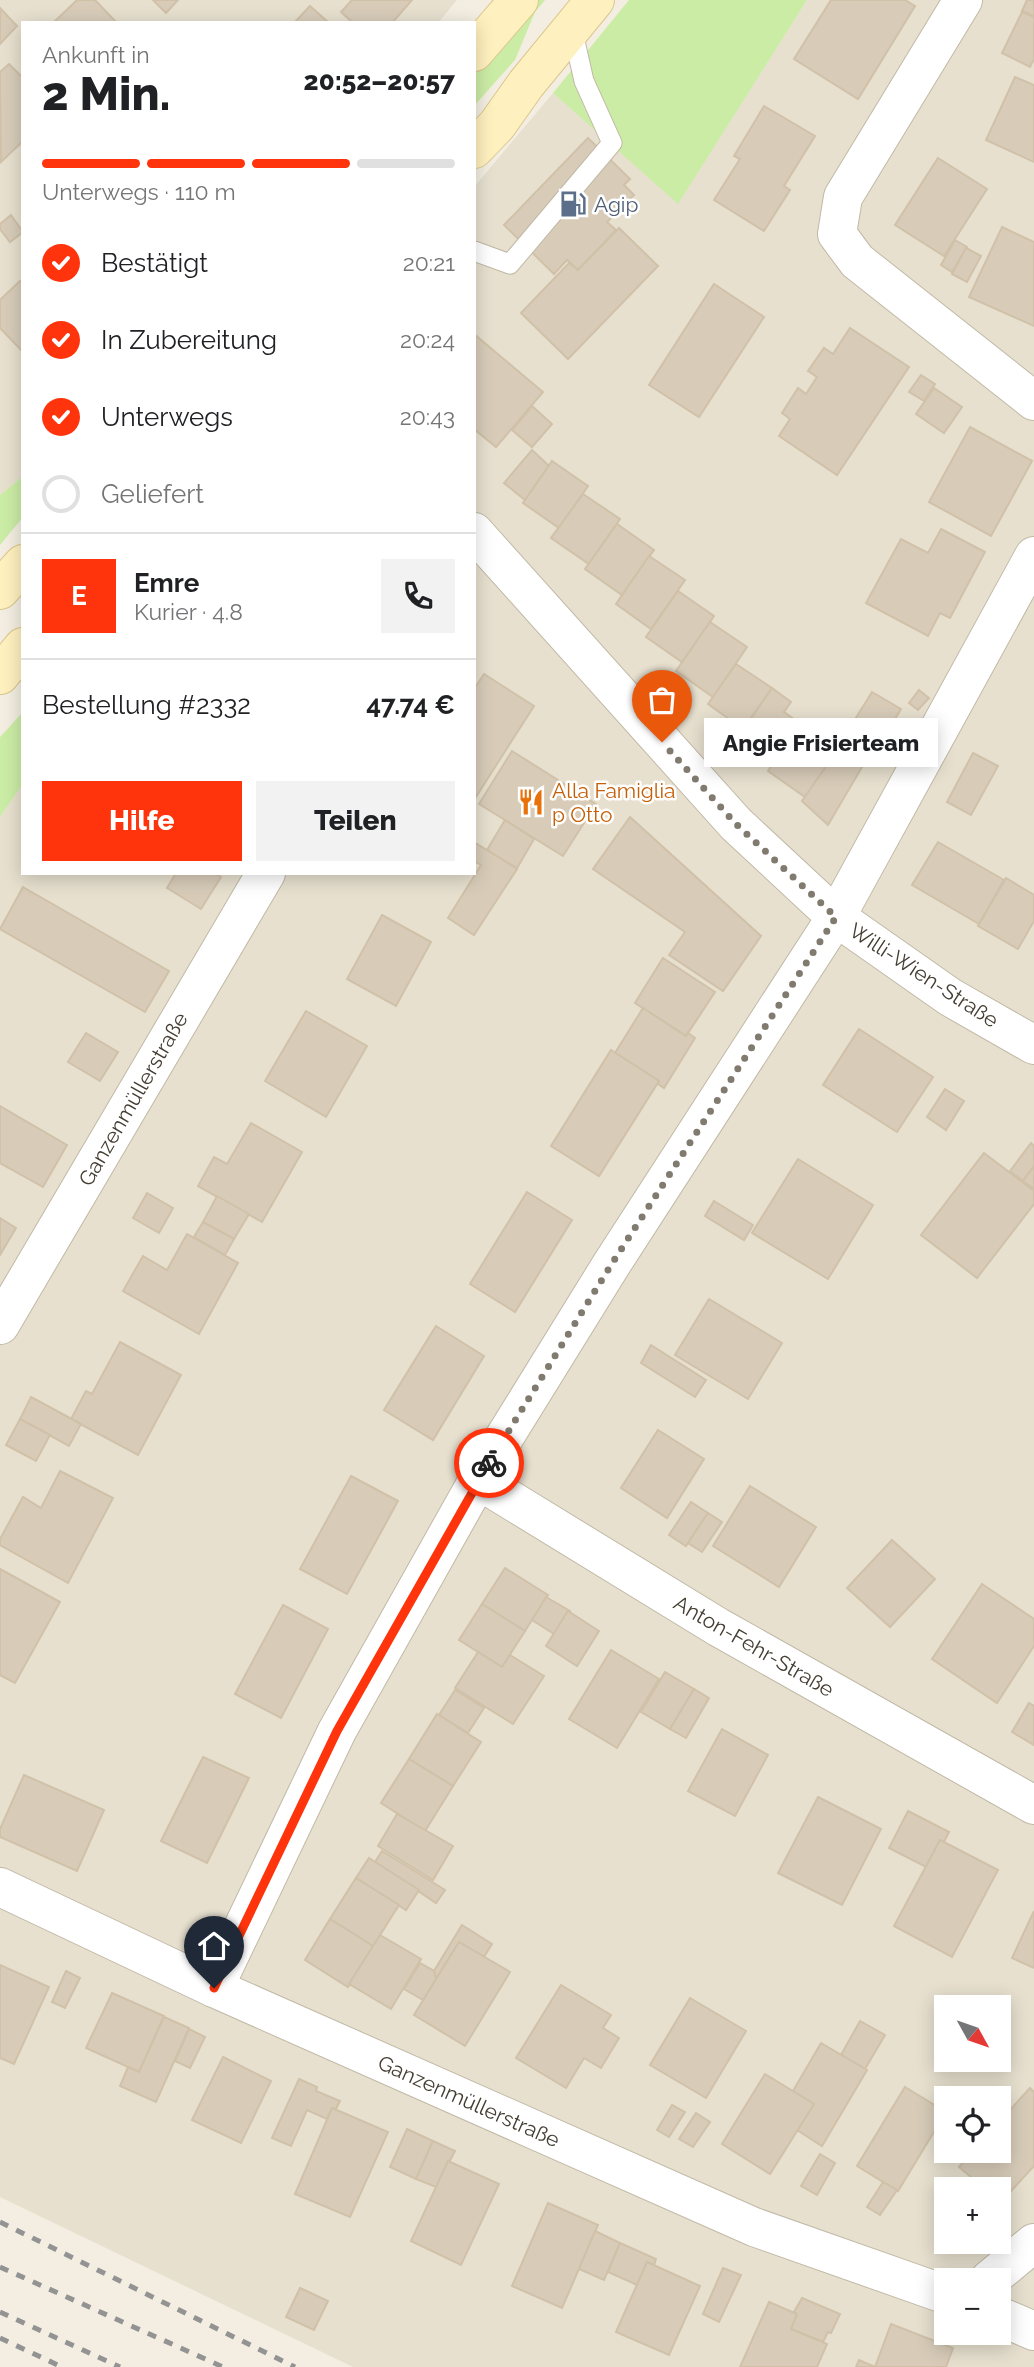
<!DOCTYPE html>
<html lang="de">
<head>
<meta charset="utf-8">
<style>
  body { margin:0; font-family:Raleway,sans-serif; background:#f2f2f2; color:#202124; height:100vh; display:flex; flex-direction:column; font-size:26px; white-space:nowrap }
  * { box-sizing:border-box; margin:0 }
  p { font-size:23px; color:#757577 }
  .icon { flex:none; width:38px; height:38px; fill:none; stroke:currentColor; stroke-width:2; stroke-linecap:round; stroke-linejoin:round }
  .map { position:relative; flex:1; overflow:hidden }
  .sheet { position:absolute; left:21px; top:21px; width:455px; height:854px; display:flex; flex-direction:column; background:#fff; border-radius:0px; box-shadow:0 4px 18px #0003 }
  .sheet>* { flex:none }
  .needle { width:46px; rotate:130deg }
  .controls { position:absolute; left:934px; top:1995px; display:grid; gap:14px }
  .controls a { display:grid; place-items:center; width:77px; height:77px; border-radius:0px; background:#fff; box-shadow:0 4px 18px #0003; font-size:35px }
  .pin { position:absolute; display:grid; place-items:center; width:60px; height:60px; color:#fff; margin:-72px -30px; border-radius:50% 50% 50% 0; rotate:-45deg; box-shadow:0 0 7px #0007 }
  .pin .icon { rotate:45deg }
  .courier { position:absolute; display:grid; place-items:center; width:70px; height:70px; margin:-35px; border:5px solid #ff340c; border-radius:50%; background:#fff; color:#222; box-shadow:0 2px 9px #0007 }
  .bubble { position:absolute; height:49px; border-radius:0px; background:#fff; box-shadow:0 4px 18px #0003; font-size:23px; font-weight:800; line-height:49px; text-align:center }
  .headline em { font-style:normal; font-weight:800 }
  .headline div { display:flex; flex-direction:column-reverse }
  .headline { display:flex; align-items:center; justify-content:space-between; height:119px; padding:0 21px }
  h1 { font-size:46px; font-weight:800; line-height:52px }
  .bar { display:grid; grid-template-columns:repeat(4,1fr); gap:10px 7px; align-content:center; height:84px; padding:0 21px }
  .bar i { height:9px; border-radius:5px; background:#e0e0e0 }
  .bar .current { background:#ff340c }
  .bar p { grid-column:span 4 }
  .line { display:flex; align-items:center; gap:18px; padding:0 21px; border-top:2px solid #e0e0e0 }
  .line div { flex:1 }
  .round { display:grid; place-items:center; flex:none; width:74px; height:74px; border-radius:0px; background:#f2f2f2 }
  ol { padding:0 21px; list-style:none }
  li { display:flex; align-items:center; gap:21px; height:77px }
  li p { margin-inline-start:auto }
  li .icon { padding:7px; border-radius:50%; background:#ff340c; color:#fff; stroke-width:4 }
  li:last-child { color:#757577 }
  li i { width:38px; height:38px; border:4px solid #e0e0e0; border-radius:50% }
  .primary-button { display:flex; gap:14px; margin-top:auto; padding:14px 21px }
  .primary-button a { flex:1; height:80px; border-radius:0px; background:#ff340c; color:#fff; font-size:28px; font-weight:800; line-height:80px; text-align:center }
  .primary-button a+a { background:#f2f2f2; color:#202124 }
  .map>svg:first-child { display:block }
  .residential { fill:#e7e0cf; fill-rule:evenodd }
  .green { fill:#cbeca5 }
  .building { fill:#d8ccb9; stroke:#d0c1a8; stroke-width:2 }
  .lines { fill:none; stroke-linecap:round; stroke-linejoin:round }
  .service-casing { stroke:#c1b9a6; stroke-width:21 }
  .minor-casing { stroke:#c1b9a6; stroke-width:40 }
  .secondary-casing { stroke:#dac78e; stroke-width:40 }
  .service { stroke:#fff; stroke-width:19 }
  .minor { stroke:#fff; stroke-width:38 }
  .secondary { stroke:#fff0bf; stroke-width:38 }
  .rail { stroke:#939393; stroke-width:5; stroke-dasharray:9 9; stroke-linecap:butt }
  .done { stroke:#817b6f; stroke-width:7; stroke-dasharray:0 12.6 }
  .route { stroke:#ff340c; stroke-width:9 }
  .labels { text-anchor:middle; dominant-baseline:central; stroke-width:5; stroke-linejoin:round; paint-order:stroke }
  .service-label { font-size:21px; fill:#4e5e75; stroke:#fff; text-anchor:start }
  .food-label { font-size:21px; fill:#c56008; stroke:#fff; text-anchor:start }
  .street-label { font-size:21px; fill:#443d32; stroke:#fff }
</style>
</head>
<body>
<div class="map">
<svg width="1034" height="2367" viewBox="0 0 1034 2367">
  <rect width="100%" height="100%" fill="#f3eee1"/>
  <g class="residential">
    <polygon points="0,0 457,0 438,23 23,23 23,476 0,495"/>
    <path d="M807,0h227v2367h-681l-353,-170v-1380l23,-33v89h451v-686l79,-94 125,110zM947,2007h52v53h-52zM947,2098h52v53h-52zM947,2189h52v53h-52zM947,2280h52v53h-52z"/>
  </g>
  <g class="green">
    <polygon points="532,0 545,0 535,12 515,60 474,106 474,66"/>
    <polygon points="629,0 807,0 678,204 553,93"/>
    <polygon points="23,476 23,517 0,545 0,495"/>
    <polygon points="23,712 23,784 0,817 0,737"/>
  </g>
  <g class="building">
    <polygon points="77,0 95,0 117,23 53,23"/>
    <polygon points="153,0 178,0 166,13"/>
    <polygon points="352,0 412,0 392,23 353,23 341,12"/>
    <polygon points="831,0 905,0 915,6 858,99 794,59"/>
    <polygon points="1027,0 1034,0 1034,16 1022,11"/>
    <polygon points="310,6 329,23 294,23"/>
    <polygon points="0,8 17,26 0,44"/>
    <polygon points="1022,12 1034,17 1034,59 1030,67 1002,53"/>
    <polygon points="9,64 23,78 23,141 1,162 0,72"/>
    <polygon points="1015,77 1034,85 1034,162 986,140"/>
    <polygon points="764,106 815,136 784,186 790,190 764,231 714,200 740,159 734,156"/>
    <polygon points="588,138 630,179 624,185 634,195 607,222 616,230 578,270 567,260 554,274 504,225"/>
    <polygon points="938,158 987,189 944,256 895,225"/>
    <polygon points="11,215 23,232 10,242 0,229 0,224"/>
    <polygon points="1002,227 1034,242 1034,326 969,297"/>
    <polygon points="619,228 658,266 568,359 521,313 569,263 578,270"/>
    <polygon points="955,240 967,247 952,272 941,265"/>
    <polygon points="966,248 981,256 967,282 952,274"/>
    <polygon points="20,281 23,284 23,352 0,328 0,300"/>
    <polygon points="714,284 764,317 699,417 649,385"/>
    <polygon points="850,328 909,367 837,475 779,436 790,419 782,413 798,388 806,394 817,377 808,371 824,348 833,354"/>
    <polygon points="474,334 543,392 496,447 474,429"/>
    <polygon points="921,375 935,384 924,401 909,392"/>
    <polygon points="934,388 962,407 944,433 916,414"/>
    <polygon points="532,406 552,424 532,447 512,430"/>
    <polygon points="970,427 1032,461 991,536 929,502"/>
    <polygon points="532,450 549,466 525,500 504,483"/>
    <polygon points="552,461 588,486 559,528 523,503"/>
    <polygon points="583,494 620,519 589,564 551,538"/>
    <polygon points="617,524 654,550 622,595 585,569"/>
    <polygon points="941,529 985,552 950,618 940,613 928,636 866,603 901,539 928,553"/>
    <polygon points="649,556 685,580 651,629 616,604"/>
    <polygon points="678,591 714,616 682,662 646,637"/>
    <polygon points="710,622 747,647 713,697 676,671"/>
    <polygon points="736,664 772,688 743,729 708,704"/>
    <polygon points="484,674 534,706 474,800 474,689"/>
    <polygon points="772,688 791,702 784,712 801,724 774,763 738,738"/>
    <polygon points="919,690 929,698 918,710 909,703"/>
    <polygon points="872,692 901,709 883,739 854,721"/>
    <polygon points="801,724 838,749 805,797 768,771"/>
    <polygon points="841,745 865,762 828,825 802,801"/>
    <polygon points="512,751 596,804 563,856 479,804"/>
    <polygon points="973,753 998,766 971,815 947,802"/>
    <polygon points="630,817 761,936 723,991 669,955 685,932 593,869"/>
    <polygon points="505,820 534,839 517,868 487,850"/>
    <polygon points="474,842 517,869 474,935 448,918 481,865 474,861"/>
    <polygon points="938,842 1004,880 979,924 912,885"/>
    <polygon points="176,873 214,873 221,877 201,909 167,888"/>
    <polygon points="1006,878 1034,895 1034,921 1018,949 978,926"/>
    <polygon points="23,887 169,971 145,1012 0,929"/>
    <polygon points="382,915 431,942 396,1006 347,979"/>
    <polygon points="663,958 715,992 686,1036 635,1003"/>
    <polygon points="643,1008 686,1036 688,1033 695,1038 664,1088 658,1084 659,1081 615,1053"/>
    <polygon points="306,1011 367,1046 326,1117 265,1081"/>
    <polygon points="859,1029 933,1077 897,1132 823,1085"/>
    <polygon points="86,1033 118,1052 100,1081 68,1062"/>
    <polygon points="611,1050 659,1081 599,1176 551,1146"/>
    <polygon points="945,1089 964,1101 946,1130 927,1117"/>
    <polygon points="0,1106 67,1145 43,1187 0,1163"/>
    <polygon points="251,1123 302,1152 262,1222 198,1186 214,1157 227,1164"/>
    <polygon points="1031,1143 1034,1146 1034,1166 1023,1181 1010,1171"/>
    <polygon points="984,1153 1034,1191 1034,1204 977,1278 921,1235"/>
    <polygon points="798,1159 873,1205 828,1279 752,1233"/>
    <polygon points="1034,1166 1034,1189 1023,1181"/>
    <polygon points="527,1192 572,1220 515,1312 470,1284"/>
    <polygon points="147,1193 173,1208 159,1233 133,1218"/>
    <polygon points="217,1196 249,1214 234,1239 203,1222"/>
    <polygon points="714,1201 753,1225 744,1240 705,1216"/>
    <polygon points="0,1218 16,1228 0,1255"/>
    <polygon points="203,1222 234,1239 225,1255 194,1237"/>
    <polygon points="187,1234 238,1263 199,1334 123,1291 143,1256 167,1270"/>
    <polygon points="709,1299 782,1343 748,1399 675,1355"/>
    <polygon points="436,1326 484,1356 433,1440 384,1410"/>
    <polygon points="120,1342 181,1375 138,1455 71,1419 86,1391 92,1394"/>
    <polygon points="651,1345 706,1380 695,1397 641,1363"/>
    <polygon points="31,1397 81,1424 69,1446 20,1419"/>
    <polygon points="20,1419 50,1435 36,1461 6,1445"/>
    <polygon points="658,1430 704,1459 667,1518 621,1488"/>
    <polygon points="60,1471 113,1498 68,1583 0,1545 0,1539 23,1497 41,1508"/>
    <polygon points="351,1476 398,1501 347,1594 300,1569"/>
    <polygon points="750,1486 816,1527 779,1587 713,1546"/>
    <polygon points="691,1502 708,1513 686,1546 669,1535"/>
    <polygon points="708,1513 722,1522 702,1552 688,1543"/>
    <polygon points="892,1540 935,1579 890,1627 847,1588"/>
    <polygon points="505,1568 548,1595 525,1631 482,1604"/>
    <polygon points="0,1569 60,1602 15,1683 0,1675"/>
    <polygon points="982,1584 1034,1619 1034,1646 997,1703 932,1659"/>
    <polygon points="546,1597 570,1611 554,1634 532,1620"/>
    <polygon points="482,1604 525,1631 502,1667 459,1640"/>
    <polygon points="283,1605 328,1629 281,1718 235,1694"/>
    <polygon points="568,1611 599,1631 577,1666 546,1646"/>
    <polygon points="611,1650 659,1679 617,1748 569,1719"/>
    <polygon points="478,1652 502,1667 510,1655 544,1676 513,1724 455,1688"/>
    <polygon points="665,1672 694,1689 670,1729 641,1712"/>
    <polygon points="694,1689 709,1698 686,1738 670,1729"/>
    <polygon points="455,1690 484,1708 468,1733 439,1715"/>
    <polygon points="1029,1703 1034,1706 1034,1745 1012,1732"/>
    <polygon points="437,1714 481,1742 453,1786 409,1759"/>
    <polygon points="722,1729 768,1755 735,1816 688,1791"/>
    <polygon points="203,1757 249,1778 207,1863 161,1841"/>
    <polygon points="409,1759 453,1786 425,1831 381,1803"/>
    <polygon points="24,1775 104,1810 77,1871 0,1837 0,1829"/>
    <polygon points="818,1797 881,1829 842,1905 778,1873"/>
    <polygon points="908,1811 949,1832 944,1842 940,1840 926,1867 889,1848"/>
    <polygon points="397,1814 453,1846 433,1880 378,1846"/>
    <polygon points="940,1840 998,1870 952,1957 894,1926"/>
    <polygon points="382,1851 445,1890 436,1903 375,1862"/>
    <polygon points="369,1858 419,1890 406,1910 356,1878"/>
    <polygon points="356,1878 399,1905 373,1946 330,1919"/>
    <polygon points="1034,1911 1034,1968 1012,1958"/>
    <polygon points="330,1919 373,1946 348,1987 305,1960"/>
    <polygon points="462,1925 492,1944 484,1957 459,1942 436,1979 434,1971"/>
    <polygon points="380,1935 421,1959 391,2009 349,1984"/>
    <polygon points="459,1942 510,1972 465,2046 414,2015"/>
    <polygon points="420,1963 434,1971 436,1979 423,2000 404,1989"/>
    <polygon points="0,1965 49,1987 14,2064 0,2058"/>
    <polygon points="66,1971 80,1978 65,2008 52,2002"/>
    <polygon points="561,1985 611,2015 603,2028 619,2038 601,2068 584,2058 566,2088 516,2058"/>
    <polygon points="112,1993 164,2016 139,2072 86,2048"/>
    <polygon points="690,1998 746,2031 706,2098 650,2065"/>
    <polygon points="164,2017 189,2028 156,2102 120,2086 128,2067 139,2072"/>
    <polygon points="860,2021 885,2035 865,2069 841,2055"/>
    <polygon points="189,2029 205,2037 190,2068 175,2061"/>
    <polygon points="821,2043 867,2070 822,2146 797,2130 814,2104 793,2091"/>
    <polygon points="223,2057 271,2081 241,2143 192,2120"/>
    <polygon points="765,2074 814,2104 770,2174 722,2144"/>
    <polygon points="299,2079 317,2087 316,2091 340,2101 336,2109 332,2108 327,2119 307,2110 291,2146 272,2138"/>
    <polygon points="905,2087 946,2112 898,2191 857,2166"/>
    <polygon points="1030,2088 1034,2092 1034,2166 1000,2203 999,2189 985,2189 959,2167 973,2151 999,2151 999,2122"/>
    <polygon points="672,2105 685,2112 669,2137 657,2130"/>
    <polygon points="332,2108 388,2132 350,2217 295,2194"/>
    <polygon points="696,2113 710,2122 693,2147 679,2139"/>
    <polygon points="407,2129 433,2141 416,2179 390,2167"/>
    <polygon points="433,2141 455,2151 436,2187 416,2179"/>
    <polygon points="820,2154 835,2163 817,2195 801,2186"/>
    <polygon points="448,2161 499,2184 461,2265 411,2241"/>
    <polygon points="883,2182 897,2190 880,2215 867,2207"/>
    <polygon points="548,2203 598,2225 562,2308 512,2286"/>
    <polygon points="595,2231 620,2243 604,2280 579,2269"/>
    <polygon points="620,2243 656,2259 654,2265 647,2262 637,2285 608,2272"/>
    <polygon points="647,2262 700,2286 669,2355 616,2332"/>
    <polygon points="723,2268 741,2275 719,2322 703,2314"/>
    <polygon points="300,2288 328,2301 314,2330 286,2317"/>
    <polygon points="802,2298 840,2314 831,2333 828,2332 823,2342 791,2329 797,2314 794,2312"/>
    <polygon points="769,2302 797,2314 791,2329 827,2344 817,2367 740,2367"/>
    <polygon points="891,2324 953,2348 946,2367 856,2367 859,2360 875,2367"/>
  </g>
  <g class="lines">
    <g class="service-casing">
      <polyline id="service" points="474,251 510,264 612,143 584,81 572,28"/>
    </g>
    <g class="minor-casing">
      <g id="minor">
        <polyline points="963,0 843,197 837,234 857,261 1034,401"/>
        <polyline points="474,532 736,824 836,917 950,997 1034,1045"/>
        <polyline points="0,1325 266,873"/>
        <polyline points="478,1480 718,1627 1034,1805"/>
        <polyline points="0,1887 214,1988 754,2227 947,2295"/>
        <polyline points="214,1988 337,1731 478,1480 611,1265 836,917 1034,556"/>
        <polyline points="989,2280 1034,2243"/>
        <polyline points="999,2316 1034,2331"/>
      </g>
    </g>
    <g class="secondary-casing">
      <g id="secondary">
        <polyline points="474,52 519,0"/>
        <polyline points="474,149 497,125 526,84 595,0"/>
        <polyline points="0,590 23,564"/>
        <polyline points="0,675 23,647"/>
      </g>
    </g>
    <use href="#service" class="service"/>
    <use href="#minor" class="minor"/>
    <use href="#secondary" class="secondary"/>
    <g class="rail">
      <polyline points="0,2222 295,2367"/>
      <polyline points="0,2267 223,2367"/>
      <polyline points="0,2312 120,2367"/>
      <polyline points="0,2338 62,2367"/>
    </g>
  </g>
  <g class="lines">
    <polyline class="done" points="489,1463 611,1265 836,917 736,824 662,742"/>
    <polyline class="route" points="214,1988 337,1731 489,1463"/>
  </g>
  <defs>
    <g id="fuel-bare" transform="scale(2.1)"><path d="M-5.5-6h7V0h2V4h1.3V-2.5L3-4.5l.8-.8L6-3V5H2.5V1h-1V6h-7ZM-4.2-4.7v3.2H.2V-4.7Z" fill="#5c6f8a" stroke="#fff" stroke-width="2.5" paint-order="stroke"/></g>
    <g id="restaurant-bare" transform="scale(2.1)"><path d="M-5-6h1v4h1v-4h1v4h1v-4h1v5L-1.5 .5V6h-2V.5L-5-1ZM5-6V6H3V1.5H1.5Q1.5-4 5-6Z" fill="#e8710a" stroke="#fff" stroke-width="2.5" paint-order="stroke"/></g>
  </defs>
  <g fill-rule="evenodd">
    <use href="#fuel-bare" x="573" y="204"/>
    <use href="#restaurant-bare" x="531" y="802"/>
  </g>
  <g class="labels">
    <g class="service-label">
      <text x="594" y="204">Agip</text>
    </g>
    <g class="food-label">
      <text x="552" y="790">Alla Famiglia<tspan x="552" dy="24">p Otto</tspan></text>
    </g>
    <g class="street-label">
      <text transform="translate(924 975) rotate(33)">Willi-Wien-Straße</text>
      <text transform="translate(133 1099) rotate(-60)">Ganzenmüllerstraße</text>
      <text transform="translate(754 1646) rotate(30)">Anton-Fehr-Straße</text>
      <text transform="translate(469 2101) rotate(24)">Ganzenmüllerstraße</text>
    </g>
  </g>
</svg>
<div class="controls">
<a><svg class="needle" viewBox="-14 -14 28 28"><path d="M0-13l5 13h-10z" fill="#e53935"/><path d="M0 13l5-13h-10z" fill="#757577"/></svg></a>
<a><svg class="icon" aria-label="locate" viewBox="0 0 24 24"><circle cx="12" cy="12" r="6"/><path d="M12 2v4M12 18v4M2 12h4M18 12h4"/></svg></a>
<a>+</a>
<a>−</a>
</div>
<div class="pin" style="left:662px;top:742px;background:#ea580c"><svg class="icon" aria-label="bag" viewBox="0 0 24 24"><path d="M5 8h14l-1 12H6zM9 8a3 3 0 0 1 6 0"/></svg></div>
<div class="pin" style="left:214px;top:1988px;background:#1f2937"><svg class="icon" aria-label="home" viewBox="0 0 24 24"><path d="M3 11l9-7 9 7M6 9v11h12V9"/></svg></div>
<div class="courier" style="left:489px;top:1463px"><svg class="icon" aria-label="bike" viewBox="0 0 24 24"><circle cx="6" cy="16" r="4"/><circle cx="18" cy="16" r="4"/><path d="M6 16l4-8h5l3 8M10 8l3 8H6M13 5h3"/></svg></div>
<div class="bubble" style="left:704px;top:718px;width:234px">Angie Frisierteam</div>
<section class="sheet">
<div class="headline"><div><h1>2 Min.</h1><p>Ankunft in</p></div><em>20:52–20:57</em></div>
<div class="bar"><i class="current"></i><i class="current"></i><i class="current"></i><i></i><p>Unterwegs · 110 m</p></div>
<ol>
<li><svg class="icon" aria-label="check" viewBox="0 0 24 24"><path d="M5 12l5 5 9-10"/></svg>Bestätigt<p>20:21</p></li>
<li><svg class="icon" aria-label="check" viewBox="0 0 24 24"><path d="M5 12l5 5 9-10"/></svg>In Zubereitung<p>20:24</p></li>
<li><svg class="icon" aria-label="check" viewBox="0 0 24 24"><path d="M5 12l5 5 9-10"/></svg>Unterwegs<p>20:43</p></li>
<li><i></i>Geliefert</li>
</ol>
<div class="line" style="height:126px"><b class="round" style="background:#ff340c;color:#fff">E</b><div><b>Emre</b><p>Kurier · 4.8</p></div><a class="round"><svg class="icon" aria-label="phone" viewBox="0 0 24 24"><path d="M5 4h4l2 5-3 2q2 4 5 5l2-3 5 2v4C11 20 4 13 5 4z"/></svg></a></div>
<div class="line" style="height:91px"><div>Bestellung #2332</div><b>47.74 €</b></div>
<div class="primary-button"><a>Hilfe</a><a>Teilen</a></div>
</section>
</div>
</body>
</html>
